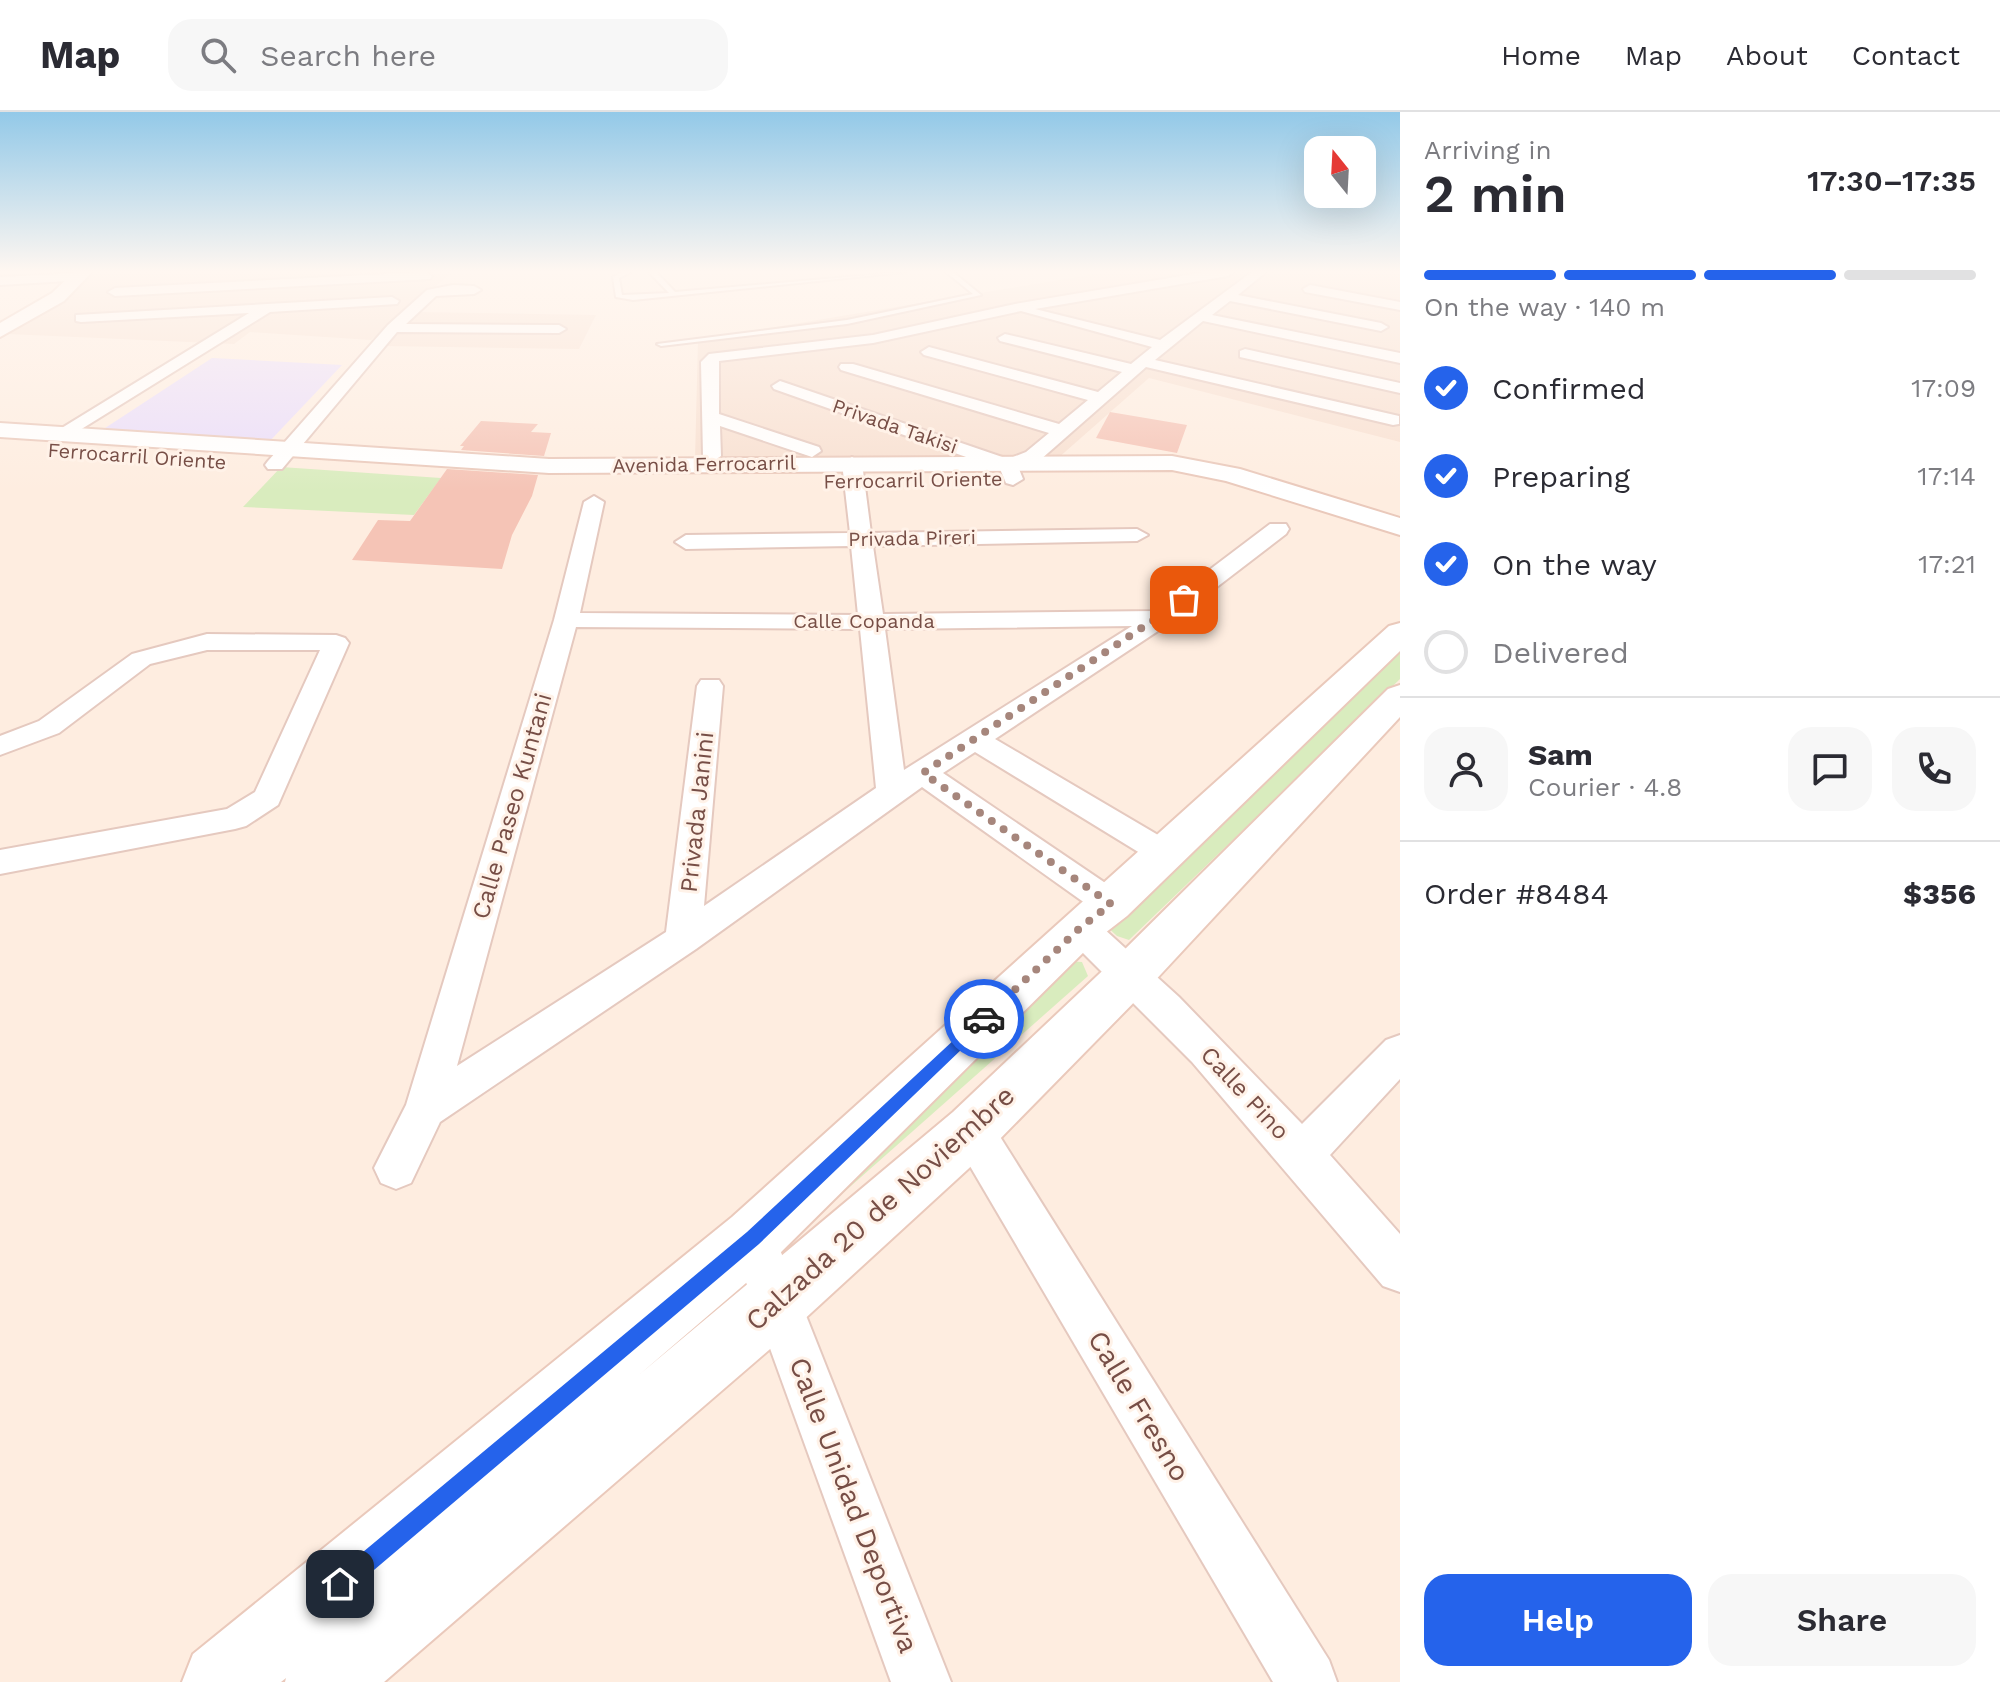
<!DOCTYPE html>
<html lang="en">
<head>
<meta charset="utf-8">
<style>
  body { margin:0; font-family:"Work Sans",sans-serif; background:#f7f7f7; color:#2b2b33; height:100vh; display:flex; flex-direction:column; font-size:30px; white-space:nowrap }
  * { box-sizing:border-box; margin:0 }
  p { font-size:26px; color:#7c7c81 }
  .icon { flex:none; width:44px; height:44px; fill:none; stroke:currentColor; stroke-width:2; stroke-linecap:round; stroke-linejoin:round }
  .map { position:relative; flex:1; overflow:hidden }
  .side { display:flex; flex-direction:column; background:#fff; width:600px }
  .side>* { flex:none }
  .needle { width:52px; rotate:342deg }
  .buttons { position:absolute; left:1304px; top:24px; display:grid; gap:16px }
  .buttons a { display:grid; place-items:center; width:72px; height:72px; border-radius:16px; background:#fff; box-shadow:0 8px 32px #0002; font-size:40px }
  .pin { position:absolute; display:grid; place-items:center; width:68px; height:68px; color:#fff; margin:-34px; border-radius:16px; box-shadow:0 4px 12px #0006 }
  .courier { position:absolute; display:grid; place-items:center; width:80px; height:80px; margin:-40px; border:6px solid #2563eb; border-radius:50%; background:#fff; color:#222; box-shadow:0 2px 10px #0007 }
  .head em { font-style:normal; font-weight:600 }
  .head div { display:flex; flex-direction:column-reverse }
  .head { display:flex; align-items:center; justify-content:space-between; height:136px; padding:0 24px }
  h1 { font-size:52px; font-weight:600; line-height:60px }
  .bar { display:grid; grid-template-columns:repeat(4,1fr); gap:12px 8px; align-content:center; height:96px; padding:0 24px }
  .bar i { height:10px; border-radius:6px; background:#e1e1e2 }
  .bar .current { background:#2563eb }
  .bar p { grid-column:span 4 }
  .line { display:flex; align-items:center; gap:20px; padding:0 24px; border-top:2px solid #e1e1e2 }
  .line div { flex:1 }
  .round { display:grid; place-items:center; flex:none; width:84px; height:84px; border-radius:24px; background:#f7f7f7 }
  ol { padding:0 24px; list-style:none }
  li { display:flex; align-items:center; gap:24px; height:88px }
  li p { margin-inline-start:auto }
  li .icon { padding:8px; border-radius:50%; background:#2563eb; color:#fff; stroke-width:4 }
  li:last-child { color:#7c7c81 }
  li i { width:44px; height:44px; border:4px solid #e1e1e2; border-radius:50% }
  .action { display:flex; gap:16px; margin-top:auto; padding:16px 24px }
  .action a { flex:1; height:92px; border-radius:24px; background:#2563eb; color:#fff; font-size:32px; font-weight:600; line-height:92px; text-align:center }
  .action a+a { background:#f7f7f7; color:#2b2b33 }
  header { display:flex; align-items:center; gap:48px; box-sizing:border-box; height:112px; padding:0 40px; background:#fff; border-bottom:2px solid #e1e1e2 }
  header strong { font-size:38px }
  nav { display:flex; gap:44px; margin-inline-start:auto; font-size:28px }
  .search { width:560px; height:72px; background:#f7f7f7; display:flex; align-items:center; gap:20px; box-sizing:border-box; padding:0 28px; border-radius:24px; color:#7c7c81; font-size:30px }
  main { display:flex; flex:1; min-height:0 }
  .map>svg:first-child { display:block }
  .residential { fill:#f8e0d1 }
  .education { fill:#eaddfa }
  .green { fill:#d9ecbe }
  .building { fill:#f5c4b6 }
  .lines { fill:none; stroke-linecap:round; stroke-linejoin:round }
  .lane-casing { stroke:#e5c9bf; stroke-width:4 }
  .street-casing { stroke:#e5c9bf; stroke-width:4 }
  .secondary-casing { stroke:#eac9bb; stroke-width:4 }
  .lane { fill:#fff; fill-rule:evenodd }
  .street { fill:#fff; fill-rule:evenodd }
  .secondary { fill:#fff; fill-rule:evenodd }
  .route { fill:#2563eb }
  .done { stroke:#a6867c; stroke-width:8; stroke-dasharray:0 14.4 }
  .labels { text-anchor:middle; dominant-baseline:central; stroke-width:6; stroke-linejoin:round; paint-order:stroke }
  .far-street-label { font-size:20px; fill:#774e46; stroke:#fff2e8 }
  .street-label { font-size:24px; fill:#774e46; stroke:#fff2e8 }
  .near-street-label { font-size:28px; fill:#774e46; stroke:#fff2e8 }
</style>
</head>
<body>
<header>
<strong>Map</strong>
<div class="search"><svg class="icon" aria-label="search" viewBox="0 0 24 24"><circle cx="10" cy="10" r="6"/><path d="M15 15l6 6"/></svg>Search here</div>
<nav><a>Home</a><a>Map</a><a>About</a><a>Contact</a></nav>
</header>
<main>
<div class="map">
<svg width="1400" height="1570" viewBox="0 0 1400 1570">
  <rect width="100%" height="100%" fill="#feede0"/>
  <g class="residential">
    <polygon points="90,160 453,160 371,228 250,220 234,232 8,222 68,184"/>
    <polygon points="1107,160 1400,160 1400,330 1149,266 1057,347 695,347 698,228"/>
    <polygon points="415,200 596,203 579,237 384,234"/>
  </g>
  <polygon class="education" points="212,246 342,253 267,332 96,322"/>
  <g class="green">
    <polygon points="281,355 441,366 414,403 243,395"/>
    <polygon points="1400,535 1400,567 1129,828 1117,824 1104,812"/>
    <polygon points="1067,849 1082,850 1088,864 782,1135"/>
  </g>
  <g class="building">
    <polygon points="1110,300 1187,313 1177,341 1096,326"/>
    <polygon points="481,309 538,312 531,320 551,321 544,344 461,338 464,334 460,334"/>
    <polygon points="447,357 538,363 532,384 512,423 502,457 352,448 378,408 410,409"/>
  </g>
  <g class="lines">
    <g class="lane-casing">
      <g id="lane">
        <polygon points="623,160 631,160 619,166 622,183 669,181 649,160 656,160 675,180 905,160 633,188 616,185 613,165"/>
        <polygon points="946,160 953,160 981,183 847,212 661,234 657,232 847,208 973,182"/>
      </g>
    </g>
    <g class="street-casing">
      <g id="street">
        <polygon points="426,160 432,164 430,167 115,184 108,180 115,176"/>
        <polygon points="1205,160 1234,160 1228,164 1035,197 1160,228 1252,160 1266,160 1238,183 1381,211 1388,215 1381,219 1230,189 1212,203 1400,241 1400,251 1203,209 1155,248 1399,304 1399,312 1393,313 1146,255 1040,348 1019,357 1023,367 1013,373 1006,371 1000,357 774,277 772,274 780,269 786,271 1008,347 1026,340 1049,321 841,258 839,255 841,252 853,252 1059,312 1088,288 924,243 921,240 929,235 1098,280 1122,260 1000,229 998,226 1005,222 1131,252 1152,235 1021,199 873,231 719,249 719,302 819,335 821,339 812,345 720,314 721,344 712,350 703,344 701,250 709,242 873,223 1015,192"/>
        <polygon points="80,161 85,162 85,168 0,173 0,165"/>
        <polygon points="453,173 474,174 481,178 474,182 436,184 406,212 559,213 566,217 559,221 397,220 282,357 268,357 265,353 268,349 388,213 427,178"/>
        <polygon points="1310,173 1400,190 1400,198 1305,180 1303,177"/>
        <polygon points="392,185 399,189 397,192 270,200 67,326 61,327 52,322 249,201 81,210 76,209 76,203"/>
        <polygon points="1245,237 1400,271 1400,281 1240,245 1240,239"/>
        <path d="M852,345l10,6 9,70 266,-4 11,6 -11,6 -264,5 10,68 272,-3 115,-87h16l3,5 -3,5 -116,89 -175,116 180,106 5,8 -5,8 -11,4 -11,-4 -178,-109 -32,21 180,122 5,9 -5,9 -12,4 -12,-4 -177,-126 -226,162 -256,173 -29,61 -15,6 -15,-6 -7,-15 32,-63 148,-485 30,-118 10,-6 10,6 -24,111 278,2 -7,-69 -165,3 -11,-7 11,-7 164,-2 -8,-70zM1132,514l-228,144 -19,-141zM576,515l284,2 16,159 -172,118 19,-220 -4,-6h-18l-4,6 -31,246 -209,134z"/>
        <polygon points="207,522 336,523 345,526 349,531 278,693 246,714 235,717 0,762 0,738 227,697 255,680 320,538 207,538 150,552 59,621 0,643 0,624 39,609 132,542"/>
        <polygon points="1080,802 1092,806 1179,885 1302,1012 1386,928 1400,923 1400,967 1330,1043 1400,1122 1400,1180 1383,1174 1192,950 1068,826 1062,816 1068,806"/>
        <polygon points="972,998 987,1004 1329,1548 1337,1570 1273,1570 957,1032 951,1018 957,1004"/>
        <polygon points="753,1103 769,1110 951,1570 891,1570 730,1126 737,1110"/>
      </g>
    </g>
    <g class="secondary-casing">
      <g id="secondary">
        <polygon points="74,160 92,160 64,189 0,225 0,211 52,181"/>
        <polygon points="0,311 549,347 1172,344 1240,357 1400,406 1400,423 1226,369 1172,358 549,361 0,325"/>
        <polygon points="1400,511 1400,539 1127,804 1096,828 774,1147 640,1262 953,1000 1115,847 1388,577 1400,573 1400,605 1149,875 991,1036 799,1212 384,1570 285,1570 286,1566 281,1570 182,1570 193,1542 732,1105 1389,514"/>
      </g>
    </g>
    <use href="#lane" class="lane"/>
    <use href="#street" class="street"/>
    <use href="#secondary" class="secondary"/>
  </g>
  <linearGradient id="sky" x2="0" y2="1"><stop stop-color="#93c9e8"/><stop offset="0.42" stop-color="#fff7f1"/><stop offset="1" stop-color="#fff7f1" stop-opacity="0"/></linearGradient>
  <rect width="1400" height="380" fill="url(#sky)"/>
  <polygon class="route" points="984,900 991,907 989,911 759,1132 348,1480 340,1483 333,1480 329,1472 333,1465 747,1120"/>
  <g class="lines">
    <polyline class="done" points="984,907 1080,816 1111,792 923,661 1184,488"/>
  </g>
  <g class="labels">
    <g class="far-street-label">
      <text transform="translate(895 314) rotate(19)">Privada Takisi</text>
      <text transform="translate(137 344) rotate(4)">Ferrocarril Oriente</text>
      <text transform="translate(704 352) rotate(-1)">Avenida Ferrocarril</text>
      <text transform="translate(913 368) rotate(-1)">Ferrocarril Oriente</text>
      <text transform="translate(912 426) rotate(-1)">Privada Pireri</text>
      <text x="864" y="509">Calle Copanda</text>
    </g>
    <g class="street-label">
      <text transform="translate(512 694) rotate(-74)">Calle Paseo Kuntani</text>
      <text transform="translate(697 700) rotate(-84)">Privada Janini</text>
      <text transform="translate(1245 981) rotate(47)">Calle Pino</text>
    </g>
    <g class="near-street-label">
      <text transform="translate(880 1096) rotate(-42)">Calzada 20 de Noviembre</text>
      <text transform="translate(1139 1294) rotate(59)">Calle Fresno</text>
      <text transform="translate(854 1393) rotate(69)">Calle Unidad Deportiva</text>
    </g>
  </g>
</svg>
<div class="buttons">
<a><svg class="needle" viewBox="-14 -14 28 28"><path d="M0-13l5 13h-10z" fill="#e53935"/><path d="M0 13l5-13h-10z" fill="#7c7c81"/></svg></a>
</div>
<div class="pin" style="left:1184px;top:488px;background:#ea580c"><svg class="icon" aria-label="bag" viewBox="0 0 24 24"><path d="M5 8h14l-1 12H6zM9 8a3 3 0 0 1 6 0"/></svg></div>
<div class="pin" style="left:340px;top:1472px;background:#1f2937"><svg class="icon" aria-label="home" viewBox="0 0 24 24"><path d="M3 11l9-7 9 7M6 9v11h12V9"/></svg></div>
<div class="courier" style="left:984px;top:907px"><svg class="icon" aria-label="car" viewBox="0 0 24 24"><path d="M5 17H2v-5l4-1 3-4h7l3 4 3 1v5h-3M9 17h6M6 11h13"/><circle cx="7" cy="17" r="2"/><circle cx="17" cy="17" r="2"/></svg></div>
</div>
<section class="side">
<div class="head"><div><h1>2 min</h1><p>Arriving in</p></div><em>17:30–17:35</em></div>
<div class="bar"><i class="current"></i><i class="current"></i><i class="current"></i><i></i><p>On the way · 140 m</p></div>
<ol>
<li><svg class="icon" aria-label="check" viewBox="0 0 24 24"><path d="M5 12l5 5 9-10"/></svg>Confirmed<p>17:09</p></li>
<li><svg class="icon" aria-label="check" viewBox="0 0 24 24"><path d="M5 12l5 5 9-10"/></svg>Preparing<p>17:14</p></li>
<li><svg class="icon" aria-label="check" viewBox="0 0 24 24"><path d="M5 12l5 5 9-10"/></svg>On the way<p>17:21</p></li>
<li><i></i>Delivered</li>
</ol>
<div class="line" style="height:144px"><a class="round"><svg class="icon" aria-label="person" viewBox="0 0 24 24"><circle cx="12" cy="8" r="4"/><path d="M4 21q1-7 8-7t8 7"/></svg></a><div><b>Sam</b><p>Courier · 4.8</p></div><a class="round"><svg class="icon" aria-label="chat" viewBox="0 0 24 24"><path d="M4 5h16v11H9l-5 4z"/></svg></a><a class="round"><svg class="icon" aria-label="phone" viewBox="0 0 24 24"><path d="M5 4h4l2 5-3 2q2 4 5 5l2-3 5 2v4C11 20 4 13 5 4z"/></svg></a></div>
<div class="line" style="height:104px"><div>Order #8484</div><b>$356</b></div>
<div class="action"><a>Help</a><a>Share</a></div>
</section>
</main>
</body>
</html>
